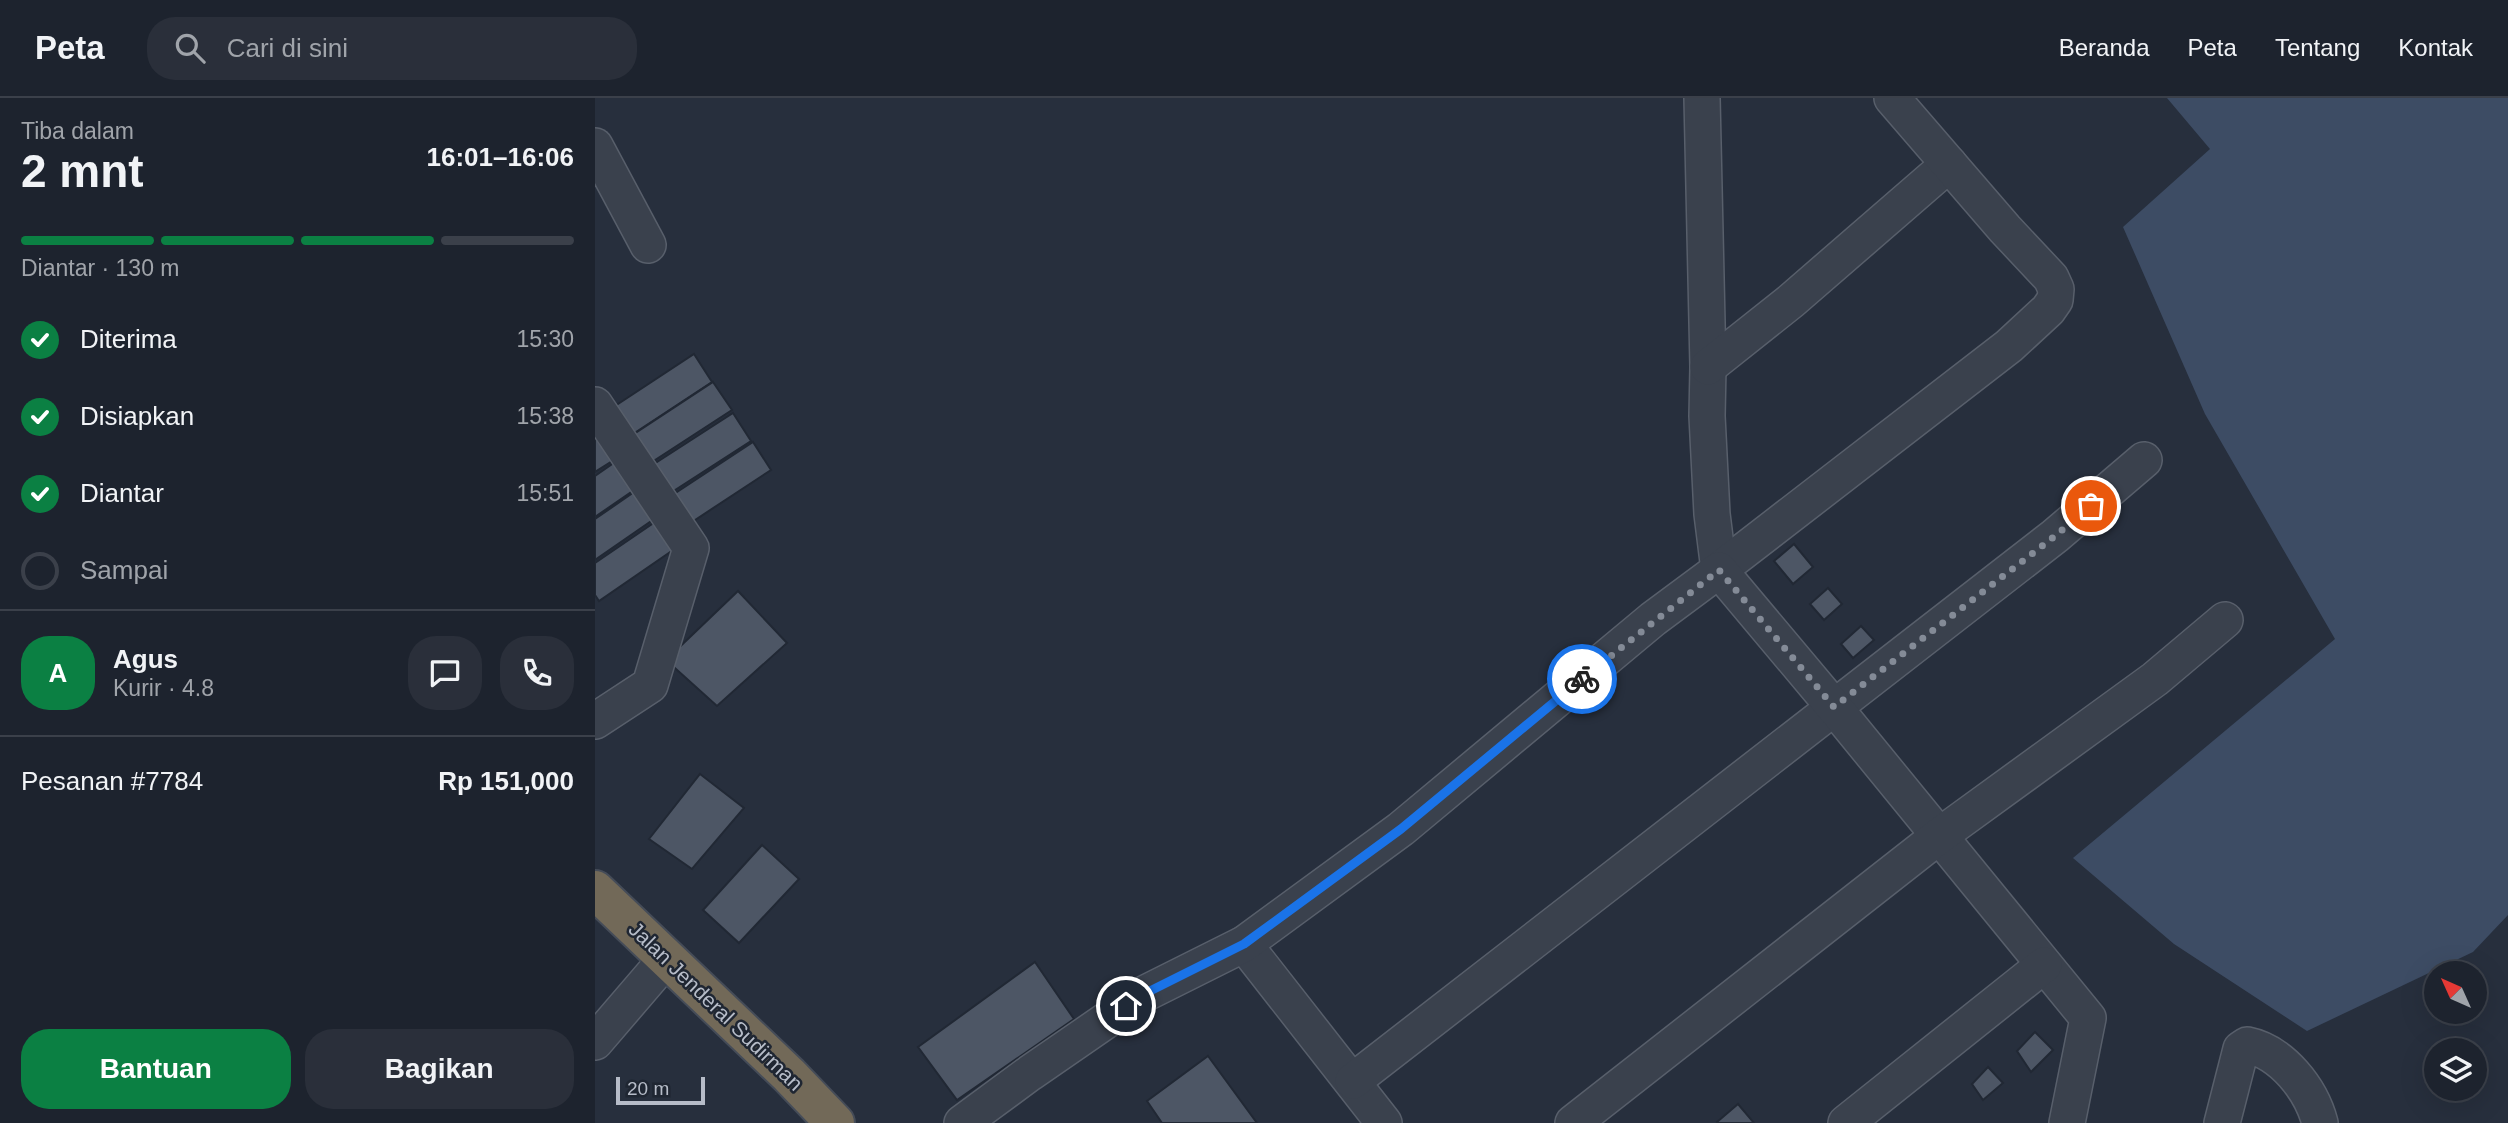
<!DOCTYPE html>
<html lang="id">
<head>
<meta charset="utf-8">
<style>
  body { margin:0; font-family:Arial,sans-serif; background:#2a2f3a; color:#f1f3f6; height:100vh; display:flex; flex-direction:column; font-size:26px; white-space:nowrap }
  * { box-sizing:border-box; margin:0 }
  p { font-size:23px; color:#a0a4aa }
  .icon { flex:none; width:38px; height:38px; fill:none; stroke:currentColor; stroke-width:2; stroke-linecap:round; stroke-linejoin:round }
  .map { position:relative; flex:1; overflow:hidden }
  .panel { display:flex; flex-direction:column; background:#1d232e; width:595px }
  .panel>* { flex:none }
  .needle { width:46px; rotate:315deg }
  .buttons { position:absolute; left:1829px; top:863px; display:grid; gap:14px }
  .buttons a { display:grid; place-items:center; width:63px; height:63px; border-radius:50%; background:#1d232e; box-shadow:0 7px 28px #0002,0 0 0 2px #3b404a; font-size:35px }
  .scale { position:absolute; left:21px; bottom:18px; width:89px; box-sizing:border-box; padding-left:7px; border:4px solid #b6bcc8; border-top:0; font-size:19px; line-height:24px; white-space:nowrap; color:#b6bcc8; -webkit-text-stroke:5px #1f2632; paint-order:stroke }
  .pin { position:absolute; display:grid; place-items:center; width:60px; height:60px; color:#fff; margin:-30px; border:4px solid #fff; border-radius:50%; box-shadow:0 2px 7px #0007 }
  .courier { position:absolute; display:grid; place-items:center; width:70px; height:70px; margin:-35px; border:5px solid #1a73e8; border-radius:50%; background:#fff; color:#222; box-shadow:0 2px 9px #0007 }
  .overview em { font-style:normal; font-weight:700 }
  .overview div { display:flex; flex-direction:column-reverse }
  .overview { display:flex; align-items:center; justify-content:space-between; height:119px; padding:0 21px }
  h1 { font-size:46px; font-weight:700; line-height:52px }
  .bar { display:grid; grid-template-columns:repeat(4,1fr); gap:10px 7px; align-content:center; height:84px; padding:0 21px }
  .bar i { height:9px; border-radius:5px; background:#3b404a }
  .bar .selected { background:#0b8043 }
  .bar p { grid-column:span 4 }
  .line { display:flex; align-items:center; gap:18px; padding:0 21px; border-top:2px solid #3b404a }
  .line div { flex:1 }
  .round { display:grid; place-items:center; flex:none; width:74px; height:74px; border-radius:28px; background:#2a2f3a }
  ol { padding:0 21px; list-style:none }
  li { display:flex; align-items:center; gap:21px; height:77px }
  li p { margin-inline-start:auto }
  li .icon { padding:7px; border-radius:50%; background:#0b8043; color:#fff; stroke-width:4 }
  li:last-child { color:#a0a4aa }
  li i { width:38px; height:38px; border:4px solid #3b404a; border-radius:50% }
  .primary-button { display:flex; gap:14px; margin-top:auto; padding:14px 21px }
  .primary-button a { flex:1; height:80px; border-radius:28px; background:#0b8043; color:#fff; font-size:28px; font-weight:700; line-height:80px; text-align:center }
  .primary-button a+a { background:#2a2f3a; color:#f1f3f6 }
  header { display:flex; align-items:center; gap:42px; box-sizing:border-box; height:98px; padding:0 35px; background:#1d232e; border-bottom:2px solid #3b404a }
  header strong { font-size:33px }
  nav { display:flex; gap:38px; margin-inline-start:auto; font-size:24px }
  .search { width:490px; height:63px; background:#2a2f3a; display:flex; align-items:center; gap:18px; box-sizing:border-box; padding:0 24px; border-radius:28px; color:#a0a4aa; font-size:26px }
  main { display:flex; flex:1; min-height:0 }
  .map>svg:first-child { display:block }
  .water { fill:#3d4c64 }
  .building { fill:#4d5665; stroke:#212834; stroke-width:2 }
  .lines { fill:none; stroke-linecap:round; stroke-linejoin:round }
  .street-casing { stroke:#585f6b; stroke-width:38 }
  .highway-casing { stroke:#454c58; stroke-width:42 }
  .street { stroke:#3a414d; stroke-width:35 }
  .highway { stroke:#726958; stroke-width:38 }
  .done { stroke:#848b97; stroke-width:7; stroke-dasharray:0 12.6 }
  .route { stroke:#1a73e8; stroke-width:9 }
  .labels { text-anchor:middle; dominant-baseline:central; stroke-width:5; stroke-linejoin:round; paint-order:stroke }
  .street-label { font-size:21px; fill:#b6bcc8; stroke:#1f2632 }
</style>
</head>
<body>
<header>
<strong>Peta</strong>
<div class="search"><svg class="icon" aria-label="search" viewBox="0 0 24 24"><circle cx="10" cy="10" r="6"/><path d="M15 15l6 6"/></svg>Cari di sini</div>
<nav><a>Beranda</a><a>Peta</a><a>Tentang</a><a>Kontak</a></nav>
</header>
<main>
<section class="panel">
<div class="overview"><div><h1>2 mnt</h1><p>Tiba dalam</p></div><em>16:01–16:06</em></div>
<div class="bar"><i class="selected"></i><i class="selected"></i><i class="selected"></i><i></i><p>Diantar · 130 m</p></div>
<ol>
<li><svg class="icon" aria-label="check" viewBox="0 0 24 24"><path d="M5 12l5 5 9-10"/></svg>Diterima<p>15:30</p></li>
<li><svg class="icon" aria-label="check" viewBox="0 0 24 24"><path d="M5 12l5 5 9-10"/></svg>Disiapkan<p>15:38</p></li>
<li><svg class="icon" aria-label="check" viewBox="0 0 24 24"><path d="M5 12l5 5 9-10"/></svg>Diantar<p>15:51</p></li>
<li><i></i>Sampai</li>
</ol>
<div class="line" style="height:126px"><b class="round" style="background:#0b8043;color:#fff">A</b><div><b>Agus</b><p>Kurir · 4.8</p></div><a class="round"><svg class="icon" aria-label="chat" viewBox="0 0 24 24"><path d="M4 5h16v11H9l-5 4z"/></svg></a><a class="round"><svg class="icon" aria-label="phone" viewBox="0 0 24 24"><path d="M5 4h4l2 5-3 2q2 4 5 5l2-3 5 2v4C11 20 4 13 5 4z"/></svg></a></div>
<div class="line" style="height:91px"><div>Pesanan #7784</div><b>Rp 151,000</b></div>
<div class="primary-button"><a>Bantuan</a><a>Bagikan</a></div>
</section>
<div class="map">
<svg width="1913" height="1025" viewBox="0 0 1913 1025">
  <rect width="100%" height="100%" fill="#272f3d"/>
  <polygon class="water" points="1572,0 1913,0 1913,817 1878,854 1712,933 1579,846 1478,760 1740,541 1610,316 1528,129 1615,51"/>
  <g class="building">
    <polygon points="99,256 117,284 38,336 20,308"/>
    <polygon points="118,284 137,312 57,364 39,336"/>
    <polygon points="138,315 156,343 77,394 59,366"/>
    <polygon points="0,334 22,360 0,374"/>
    <polygon points="158,344 176,372 97,424 79,396"/>
    <polygon points="23,362 42,390 0,419 0,378"/>
    <polygon points="42,392 62,419 0,462 0,421"/>
    <polygon points="63,422 81,450 4,503 0,497 0,465"/>
    <polygon points="1199,446 1218,469 1198,486 1179,463"/>
    <polygon points="1233,490 1247,506 1229,522 1215,506"/>
    <polygon points="143,493 192,545 122,608 71,562"/>
    <polygon points="1266,528 1279,542 1258,560 1246,546"/>
    <polygon points="105,676 149,710 97,771 54,741"/>
    <polygon points="167,747 204,781 144,845 108,812"/>
    <polygon points="440,864 479,921 362,1002 323,949"/>
    <polygon points="1440,934 1458,952 1436,974 1422,953"/>
    <polygon points="613,958 662,1025 567,1025 552,1003"/>
    <polygon points="1393,969 1408,985 1388,1002 1377,986"/>
    <polygon points="1143,1006 1159,1025 1123,1025 1122,1024"/>
  </g>
  <g class="lines">
    <g class="street-casing">
      <g id="street">
        <polyline points="1107,0 1113,269 1112,318 1117,416 1124,472"/>
        <polyline points="0,48 53,147"/>
        <polyline points="1113,269 1196,203 1354,66"/>
        <polyline points="0,307 96,450 55,587 0,623"/>
        <polyline points="1124,472 1414,248 1453,212 1460,202 1461,191 1456,180 1410,131 1297,0"/>
        <polyline points="649,846 789,1025"/>
        <polyline points="0,944 72,860"/>
        <polyline points="758,983 1460,438 1549,362"/>
        <polyline points="367,1025 435,975 551,895 649,846 806,731 1058,521 1124,472 1239,609 1493,920 1472,1025"/>
        <polyline points="978,1025 1344,738 1560,581 1630,522"/>
        <polyline points="1251,1025 1449,867"/>
        <path d="M1627,1025l19,-74 6,-4c35,7 64,44 73,78"/>
      </g>
    </g>
    <g class="highway-casing">
      <polyline id="highway" points="0,792 194,977 240,1025"/>
    </g>
    <use href="#street" class="street"/>
    <use href="#highway" class="highway"/>
  </g>
  <g class="lines">
    <polyline class="done" points="987,581 1124,472 1239,609 1460,438 1496,408"/>
    <polyline class="route" points="531,908 551,895 649,846 806,731 987,581"/>
  </g>
  <g class="labels">
    <g class="street-label">
      <text transform="translate(121 908) rotate(44)">Jalan Jenderal Sudirman</text>
    </g>
  </g>
</svg>
<div class="buttons">
<a><svg class="needle" viewBox="-14 -14 28 28"><path d="M0-13l5 13h-10z" fill="#e53935"/><path d="M0 13l5-13h-10z" fill="#a0a4aa"/></svg></a>
<a><svg class="icon" aria-label="layers" viewBox="0 0 24 24"><path d="M12 4l9 5-9 5-9-5zM3 14l9 5 9-5"/></svg></a>
</div>
<div class="scale">20 m</div>
<div class="pin" style="left:1496px;top:408px;background:#ea580c"><svg class="icon" aria-label="bag" viewBox="0 0 24 24"><path d="M5 8h14l-1 12H6zM9 8a3 3 0 0 1 6 0"/></svg></div>
<div class="pin" style="left:531px;top:908px;background:#1f2937"><svg class="icon" aria-label="home" viewBox="0 0 24 24"><path d="M3 11l9-7 9 7M6 9v11h12V9"/></svg></div>
<div class="courier" style="left:987px;top:581px"><svg class="icon" aria-label="bike" viewBox="0 0 24 24"><circle cx="6" cy="16" r="4"/><circle cx="18" cy="16" r="4"/><path d="M6 16l4-8h5l3 8M10 8l3 8H6M13 5h3"/></svg></div>
</div>
</main>
</body>
</html>
